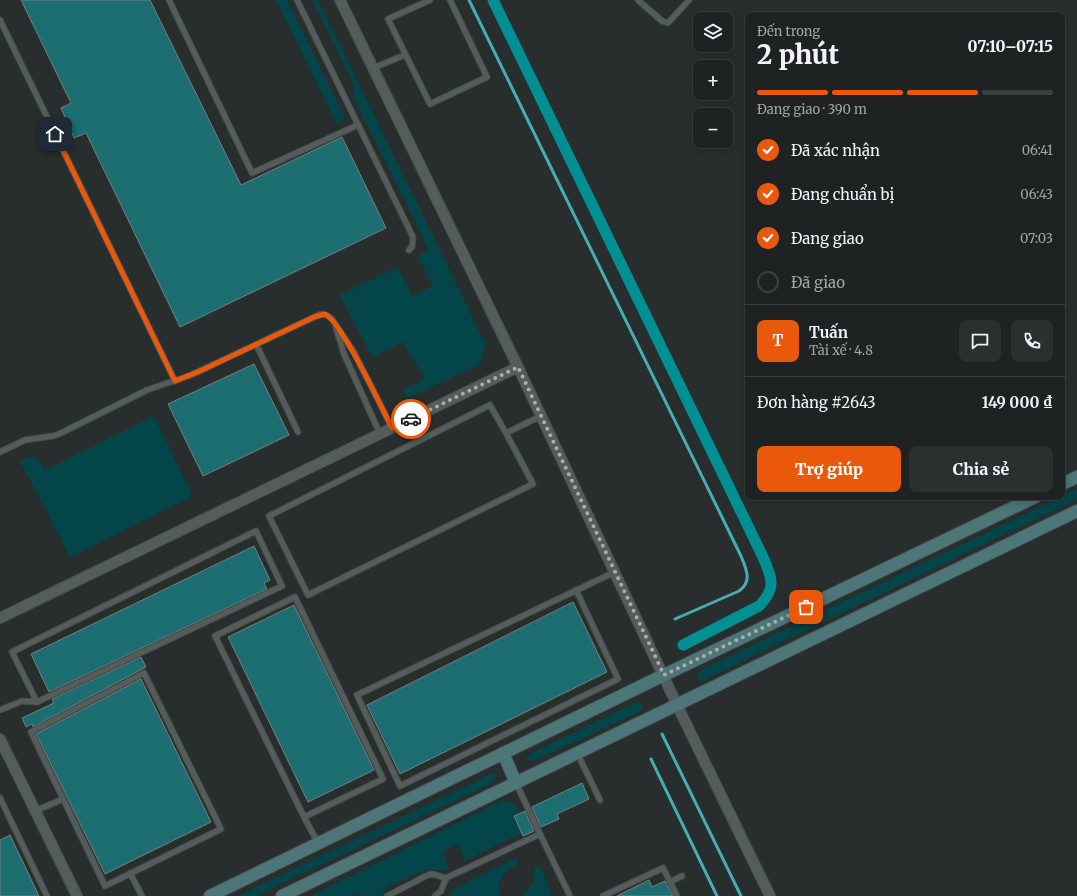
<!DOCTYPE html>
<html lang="vi">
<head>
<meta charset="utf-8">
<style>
  body { margin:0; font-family:Merriweather,serif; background:#2b2f2f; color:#f1f3f6; height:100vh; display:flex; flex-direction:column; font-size:15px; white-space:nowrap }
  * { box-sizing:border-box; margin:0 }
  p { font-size:13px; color:#a1a4a5 }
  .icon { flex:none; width:22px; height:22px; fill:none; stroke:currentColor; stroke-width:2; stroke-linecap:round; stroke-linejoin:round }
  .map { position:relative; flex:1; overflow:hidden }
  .drawer { position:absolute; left:745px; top:12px; width:320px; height:488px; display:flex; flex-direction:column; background:#1e2222; border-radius:8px; box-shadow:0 2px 10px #0003,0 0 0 1px #3c3f40 }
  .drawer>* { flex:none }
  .fabs { position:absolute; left:693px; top:12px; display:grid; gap:8px }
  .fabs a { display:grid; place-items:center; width:40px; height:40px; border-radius:8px; background:#1e2222; box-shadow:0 2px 10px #0003,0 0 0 1px #3c3f40; font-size:20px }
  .pin { position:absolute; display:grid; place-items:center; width:34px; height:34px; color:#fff; margin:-17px; border-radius:8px; box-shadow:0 2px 6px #0006 }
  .courier { position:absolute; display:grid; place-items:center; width:40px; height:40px; margin:-20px; border:3px solid #ea580c; border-radius:50%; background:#fff; color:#222; box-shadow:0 1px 5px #0007 }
  .overview em { font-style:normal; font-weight:800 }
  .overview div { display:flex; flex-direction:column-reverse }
  .overview { display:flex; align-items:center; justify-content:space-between; height:68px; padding:0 12px }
  h1 { font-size:26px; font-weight:800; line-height:30px }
  .bar { display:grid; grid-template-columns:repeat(4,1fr); gap:6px 4px; align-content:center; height:48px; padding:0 12px }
  .bar i { height:5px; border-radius:3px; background:#3c3f40 }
  .bar .selected { background:#ea580c }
  .bar p { grid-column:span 4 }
  .line { display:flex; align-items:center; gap:10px; padding:0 12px; border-top:1px solid #3c3f40 }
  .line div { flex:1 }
  .round { display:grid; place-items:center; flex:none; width:42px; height:42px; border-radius:8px; background:#2b2f2f }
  ol { padding:0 12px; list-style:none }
  li { display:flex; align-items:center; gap:12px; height:44px }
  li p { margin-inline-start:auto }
  li .icon { padding:4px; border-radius:50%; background:#ea580c; color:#fff; stroke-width:4 }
  li:last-child { color:#a1a4a5 }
  li i { width:22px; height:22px; border:2px solid #3c3f40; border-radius:50% }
  .cta { display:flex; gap:8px; margin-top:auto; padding:8px 12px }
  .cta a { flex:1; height:46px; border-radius:8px; background:#ea580c; color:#fff; font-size:16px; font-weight:800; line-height:46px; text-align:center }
  .cta a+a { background:#2b2f2f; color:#f1f3f6 }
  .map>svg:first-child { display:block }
  .green { fill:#034548 }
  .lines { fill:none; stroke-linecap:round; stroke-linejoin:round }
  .stream { stroke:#47adb0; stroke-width:3 }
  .canal { stroke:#008f93; stroke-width:11 }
  .building { fill:#1c6e71; stroke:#787f80 }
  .lane-casing { stroke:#464b4c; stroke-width:7 }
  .street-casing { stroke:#464b4c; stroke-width:12 }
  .secondary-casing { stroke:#464b4c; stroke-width:14 }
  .lane { stroke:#555c5c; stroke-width:5 }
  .street { stroke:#555c5c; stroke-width:10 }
  .secondary { stroke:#4c7677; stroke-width:12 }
  .done { stroke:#a9adad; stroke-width:4; stroke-dasharray:0 7.2 }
  .route { stroke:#ea580c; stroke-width:5 }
</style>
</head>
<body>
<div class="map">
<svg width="1077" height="896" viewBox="0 0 1077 896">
  <rect width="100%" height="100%" fill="#282e2e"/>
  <g class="green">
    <polygon points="276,0 287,0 344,116 344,121 337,125"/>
    <polygon points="312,0 318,0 486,345 479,365 407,398 403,390 425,379 403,342 372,357 340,295 398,267 412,296 433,286 418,256 429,250 353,96 355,87"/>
    <path d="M154,416l39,80 -123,61 -50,-96c16,-8 17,-5 25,9z"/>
    <polygon points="1077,489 1077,499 704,680 701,681 698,679 697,675 703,669"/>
    <polygon points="635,703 642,704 643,706 641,711 536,760 532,761 529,760 528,757 530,754"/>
    <polygon points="491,774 495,775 496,778 492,783 256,896 238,896"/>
    <polygon points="503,800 510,803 513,802 519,812 513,816 521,833 465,861 458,844 443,851 449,869 441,870 427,870 420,872 387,888 380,896 361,896 358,892 350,896 311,896"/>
    <path d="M515,858l4,5c-13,7 -25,18 -18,33h-52l7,-8z"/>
    <path d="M538,866h2l12,28 -3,2h-28c9,-7 16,-16 13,-28z"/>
  </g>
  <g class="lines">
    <g class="stream">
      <path d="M469,0l272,556c5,13 12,25 -2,35l-64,28"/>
      <polyline points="662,734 741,896"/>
      <polyline points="651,759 717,896"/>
    </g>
    <path class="canal" d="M493,0l269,555c9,21 16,32 -3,51l-76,39"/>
  </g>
  <g class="building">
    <polygon points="21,0 150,0 241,185 342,137 386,228 180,327 86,133 74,138 61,108 71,103"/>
    <polygon points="254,364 289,435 203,476 168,404"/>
    <polygon points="254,546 270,580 264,583 267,589 49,692 31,654"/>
    <polygon points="573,602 607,672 400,774 367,705"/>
    <polygon points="294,605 374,770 308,802 228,637"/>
    <polygon points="141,657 146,667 33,727 32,724 26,727 22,718 54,703 52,699"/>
    <polygon points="141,679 211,822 105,874 36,734"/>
    <polygon points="582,783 589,799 557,814 559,819 541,827 532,807"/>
    <polygon points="525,811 534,831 523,836 514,816"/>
    <polygon points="10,835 39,896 0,896 0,840"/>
    <polygon points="649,880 652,887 665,881 673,896 617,896"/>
  </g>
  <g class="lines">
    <g class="lane-casing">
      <g id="lane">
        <polyline points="169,0 252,173 358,125"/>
        <polyline points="297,0 413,237 412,247 409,250"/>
        <polyline points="430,0 388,19 430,104 487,77 450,0"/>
        <polyline points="638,0 662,21 668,23 689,0"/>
        <polyline points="0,20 175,381"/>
        <polyline points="373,68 405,55"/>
        <polyline points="336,328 344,354 380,434"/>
        <polyline points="256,344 298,432"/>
        <polyline points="506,433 490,405 269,516 308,595 533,484 506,433 541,416"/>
        <polyline points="0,452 25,440 53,436 59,434 147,390 191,375 321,314 328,316 332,319 354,352 392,428"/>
        <polyline points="576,590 618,679 400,786 357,695 598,580 615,572"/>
        <polygon points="144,673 221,829 105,886 31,732"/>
        <polyline points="0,710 22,701 37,702 282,586 256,531 12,652 37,702"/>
        <polyline points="577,753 600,800"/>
        <polyline points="516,783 540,834"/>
        <polyline points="0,798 47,896"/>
        <polyline points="35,811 63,799"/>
        <polyline points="304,817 383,779 295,597 215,636 304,817 318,843"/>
        <polyline points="130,873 142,896"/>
        <polyline points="670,882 682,876"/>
        <polyline points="387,896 428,875 432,874 446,878 540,834 570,896"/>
        <polyline points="435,896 441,891 446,878"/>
        <polyline points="603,896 663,868 677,896"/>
      </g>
    </g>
    <g class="street-casing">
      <g id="street">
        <polyline points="340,0 518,367 677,705 770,896"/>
        <polyline points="0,618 518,367"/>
        <polyline points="0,739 77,896"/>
      </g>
    </g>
    <g class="secondary-casing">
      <g id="secondary">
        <polyline points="1062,484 1077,477"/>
        <polyline points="503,753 516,783"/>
        <polyline points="210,896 664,675 1035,497"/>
        <polyline points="282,896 1077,511"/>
      </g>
    </g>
    <use href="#lane" class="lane"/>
    <use href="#street" class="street"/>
    <use href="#secondary" class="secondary"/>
  </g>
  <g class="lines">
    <polyline class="done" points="411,419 518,367 664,675 806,607"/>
    <path class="route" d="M55,134l120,247 25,-10 114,-54 11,-3c16,7 57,94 67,114l19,-9"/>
  </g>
</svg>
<div class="fabs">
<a><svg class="icon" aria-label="layers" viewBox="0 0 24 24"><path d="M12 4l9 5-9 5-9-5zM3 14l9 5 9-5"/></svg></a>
<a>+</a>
<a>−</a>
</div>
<div class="pin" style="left:806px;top:607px;background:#ea580c"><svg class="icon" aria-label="bag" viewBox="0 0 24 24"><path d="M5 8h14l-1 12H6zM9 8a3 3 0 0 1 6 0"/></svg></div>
<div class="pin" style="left:55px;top:134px;background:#1f2937"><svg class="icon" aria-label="home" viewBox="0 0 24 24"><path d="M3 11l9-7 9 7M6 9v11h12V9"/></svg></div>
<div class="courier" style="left:411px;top:419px"><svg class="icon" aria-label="car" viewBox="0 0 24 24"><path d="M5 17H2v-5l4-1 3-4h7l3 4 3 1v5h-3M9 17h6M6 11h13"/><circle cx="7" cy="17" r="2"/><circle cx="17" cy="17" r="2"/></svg></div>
<section class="drawer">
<div class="overview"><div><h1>2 phút</h1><p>Đến trong</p></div><em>07:10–07:15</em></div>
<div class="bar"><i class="selected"></i><i class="selected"></i><i class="selected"></i><i></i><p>Đang giao · 390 m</p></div>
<ol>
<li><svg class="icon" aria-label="check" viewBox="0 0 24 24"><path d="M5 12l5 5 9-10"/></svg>Đã xác nhận<p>06:41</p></li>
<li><svg class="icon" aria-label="check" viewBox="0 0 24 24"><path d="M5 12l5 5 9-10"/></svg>Đang chuẩn bị<p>06:43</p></li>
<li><svg class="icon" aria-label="check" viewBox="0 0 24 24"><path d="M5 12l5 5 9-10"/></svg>Đang giao<p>07:03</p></li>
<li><i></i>Đã giao</li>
</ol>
<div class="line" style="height:72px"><b class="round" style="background:#ea580c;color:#fff">T</b><div><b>Tuấn</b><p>Tài xế · 4.8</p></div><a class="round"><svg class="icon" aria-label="chat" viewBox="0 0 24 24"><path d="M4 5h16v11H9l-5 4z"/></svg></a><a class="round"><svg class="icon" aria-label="phone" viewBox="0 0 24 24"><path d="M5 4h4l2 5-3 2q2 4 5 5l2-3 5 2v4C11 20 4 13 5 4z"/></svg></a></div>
<div class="line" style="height:52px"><div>Đơn hàng #2643</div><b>149 000 ₫</b></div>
<div class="cta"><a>Trợ giúp</a><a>Chia sẻ</a></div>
</section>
</div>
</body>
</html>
